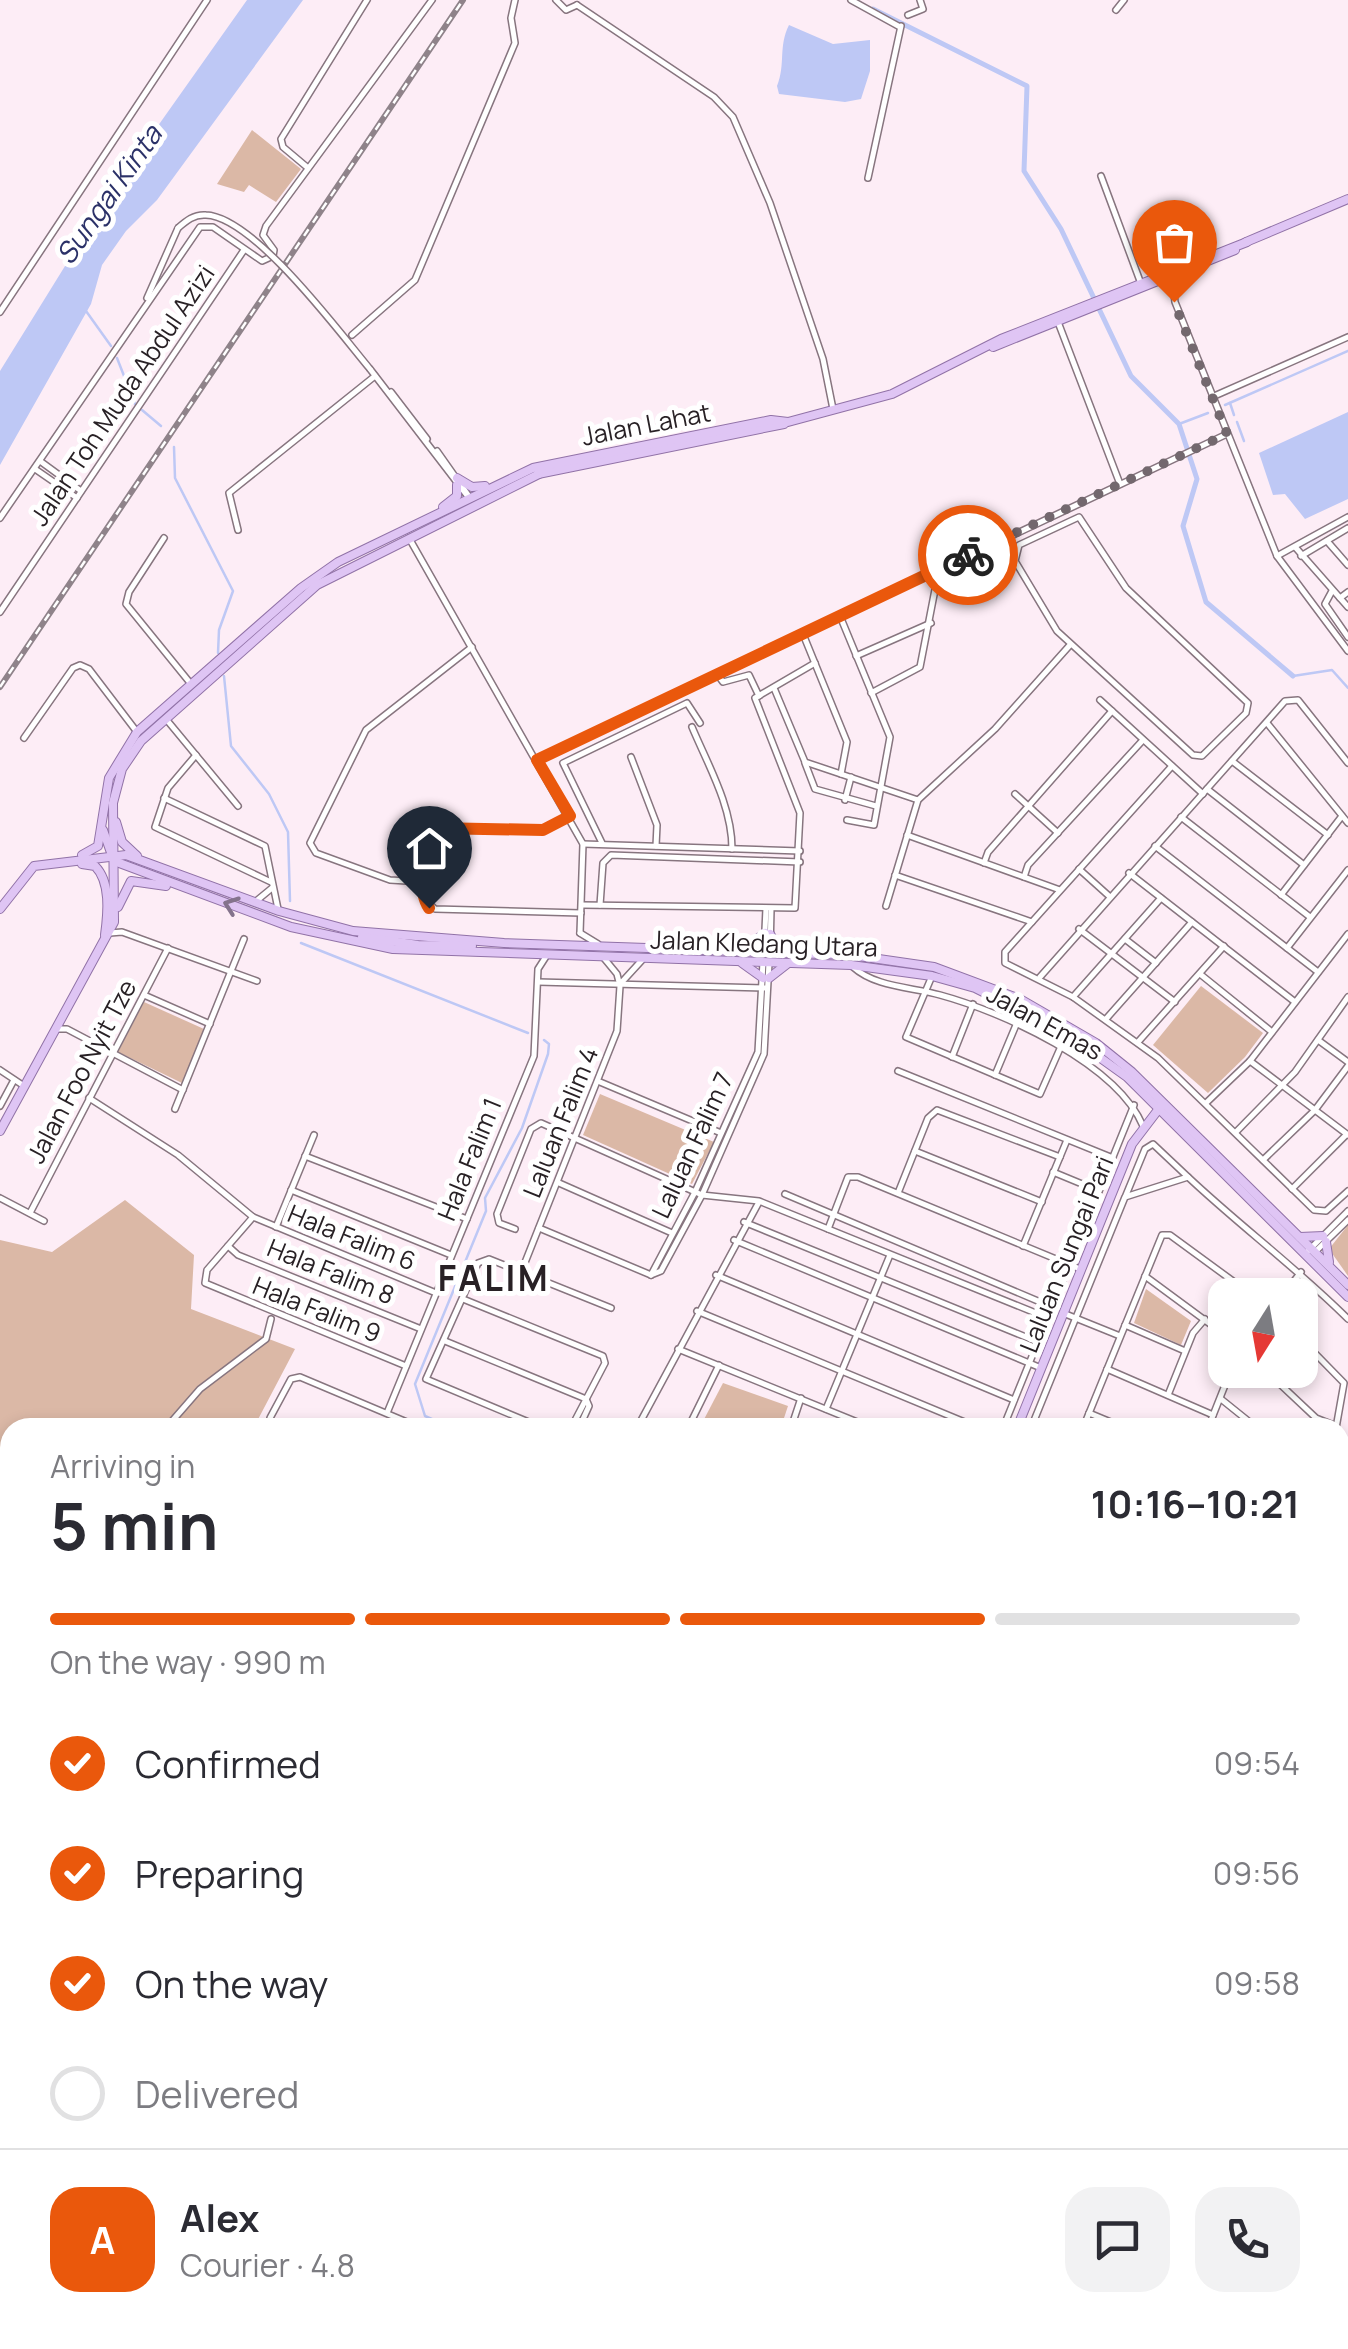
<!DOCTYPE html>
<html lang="en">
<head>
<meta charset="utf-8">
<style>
  body { margin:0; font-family:Manrope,sans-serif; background:#f2f2f3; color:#2b2b33; height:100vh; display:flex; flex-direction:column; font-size:38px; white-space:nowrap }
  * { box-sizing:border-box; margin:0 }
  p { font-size:32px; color:#7c7c81 }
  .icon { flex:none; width:55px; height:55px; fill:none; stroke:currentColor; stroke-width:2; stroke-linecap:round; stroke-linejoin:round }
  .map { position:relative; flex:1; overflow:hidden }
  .side { position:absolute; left:0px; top:1418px; width:1350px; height:932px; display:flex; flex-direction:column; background:#fff; border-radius:30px 30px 0 0; box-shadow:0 5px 15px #0003 }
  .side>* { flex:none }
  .needle { width:65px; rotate:191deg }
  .controls { position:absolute; left:1208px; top:1278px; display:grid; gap:20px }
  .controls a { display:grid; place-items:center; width:110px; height:110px; border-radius:20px; background:#fff; box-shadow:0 5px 15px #0003; font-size:50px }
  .pin { position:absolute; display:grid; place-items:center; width:85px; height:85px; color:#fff; margin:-102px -42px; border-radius:50% 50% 50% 0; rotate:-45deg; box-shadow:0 0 10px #0007 }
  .pin .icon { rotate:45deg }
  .courier { position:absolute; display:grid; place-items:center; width:100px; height:100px; margin:-50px; border:8px solid #ea580c; border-radius:50%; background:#fff; color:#222; box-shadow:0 2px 12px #0007 }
  .head em { font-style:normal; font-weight:700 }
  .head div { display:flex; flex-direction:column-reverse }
  .head { display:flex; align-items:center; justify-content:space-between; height:170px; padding:0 50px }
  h1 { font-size:65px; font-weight:700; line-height:75px }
  .bar { display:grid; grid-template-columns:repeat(4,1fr); gap:15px 10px; align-content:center; height:120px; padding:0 50px }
  .bar i { height:12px; border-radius:8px; background:#e1e1e2 }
  .bar .selected { background:#ea580c }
  .bar p { grid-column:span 4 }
  .line { display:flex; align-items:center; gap:25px; padding:0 50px; border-top:2px solid #e1e1e2 }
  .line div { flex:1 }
  .round { display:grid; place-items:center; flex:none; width:105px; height:105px; border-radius:30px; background:#f2f2f3 }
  ol { padding:0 50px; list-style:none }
  li { display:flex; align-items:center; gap:30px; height:110px }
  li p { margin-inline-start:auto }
  li .icon { padding:10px; border-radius:50%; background:#ea580c; color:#fff; stroke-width:4 }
  li:last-child { color:#7c7c81 }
  li i { width:55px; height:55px; border:5px solid #e1e1e2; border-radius:50% }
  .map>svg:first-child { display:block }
  .green { fill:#dbb8a6 }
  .water { fill:#bec8f5 }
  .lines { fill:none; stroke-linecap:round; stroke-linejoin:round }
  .stream { stroke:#bec8f5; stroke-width:2.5 }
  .canal { stroke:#bec8f5; stroke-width:5 }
  .minor-casing { stroke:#87757f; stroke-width:8 }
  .major-casing { stroke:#9172a7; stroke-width:10 }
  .minor { stroke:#fff; stroke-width:5 }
  .major { stroke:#dfc5f4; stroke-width:8 }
  .rail-casing { stroke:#8f838a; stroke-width:6 }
  .rail { stroke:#fff; stroke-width:2.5; stroke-dasharray:8; stroke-linecap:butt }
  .minor-bridge-casing { stroke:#87757f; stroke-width:8; stroke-linecap:butt }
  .minor-bridge { stroke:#fff; stroke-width:5 }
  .oneway { stroke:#84738c }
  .done { stroke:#73686e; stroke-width:10; stroke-dasharray:0 18 }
  .route { stroke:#ea580c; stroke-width:12 }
  .labels { text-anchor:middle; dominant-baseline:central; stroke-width:10; stroke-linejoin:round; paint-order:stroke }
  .street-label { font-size:25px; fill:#282125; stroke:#fff }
  .water-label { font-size:28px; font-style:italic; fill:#2b3168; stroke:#fff }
  .district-label { font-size:35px; font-weight:bold; letter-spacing:2.5px; fill:#282125; stroke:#fff }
</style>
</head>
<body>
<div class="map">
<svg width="1348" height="2349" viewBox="0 0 1348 2349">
  <rect width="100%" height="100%" fill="#fdedf6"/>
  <g class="green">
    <polygon points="252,130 301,169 276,202 249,185 244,192 217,184"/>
    <polygon points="1201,986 1263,1033 1245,1057 1208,1093 1153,1045"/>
    <polygon points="144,1002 204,1029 182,1083 118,1052"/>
    <polygon points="600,1094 714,1142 692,1184 583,1135"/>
    <polygon points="125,1200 194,1255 191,1309 295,1349 254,1427 10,1428 10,1719 0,1734 0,1240 52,1252"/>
    <polygon points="1348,1225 1348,1276 1329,1249"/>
    <polygon points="1146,1289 1191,1321 1181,1345 1134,1323"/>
    <polygon points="723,1383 788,1406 781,1427 700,1427"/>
    <polygon points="0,1836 10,1838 10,1926 0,1925"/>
    <polygon points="329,2340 491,2340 490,2349 324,2349"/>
  </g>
  <g class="water">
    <polygon points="247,0 303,0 157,200 126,231 102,265 91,304 0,465 0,371 109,195"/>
    <path d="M789,25l44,19 37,-4v31l-9,28 -16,3 -66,-8 -2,-8c9,-22 1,-39 12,-61z"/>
    <polygon points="1348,412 1348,499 1305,519 1285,494 1273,495 1259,453"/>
    <polygon points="357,2340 453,2340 453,2349 340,2349"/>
  </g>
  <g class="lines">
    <g class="stream">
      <polyline points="86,311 111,346"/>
      <polyline points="117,358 135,404"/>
      <polyline points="1230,403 1234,415"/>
      <polyline points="1225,405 1348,351"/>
      <polyline points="142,410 161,426"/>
      <polyline points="1237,422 1244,441"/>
      <polyline points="1179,424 1208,413"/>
      <polyline points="174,447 175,478 233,591 219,630 218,653"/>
      <polyline points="224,676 231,746 269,794 288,832 290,901"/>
      <polyline points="1293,676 1332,670 1348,688"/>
      <polyline points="301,943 528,1033"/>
      <polyline points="452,1428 425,1416 415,1384 486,1211 485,1198 522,1128 548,1054 549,1044 544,1040"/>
      <polyline points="1119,2349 1119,2340"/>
    </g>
    <polyline class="canal" points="873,9 1027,86 1024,171 1061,229 1131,376 1179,424 1197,479 1183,526 1206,602 1293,676"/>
    <g class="minor-casing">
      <g id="minor">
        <polyline points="556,0 566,10 577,5"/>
        <polyline points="851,0 900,27"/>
        <polyline points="577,5 714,97 733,117 770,203 823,359 833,409"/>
        <polyline points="1116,10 1124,0"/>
        <polyline points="908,15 923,9 920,0"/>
        <polyline points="308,168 283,147 281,139 367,0"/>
        <polyline points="1101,176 1140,281"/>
        <polyline points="868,178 901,26"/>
        <polyline points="1172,278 1175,302 1277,556 1348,651"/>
        <polyline points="147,298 178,228"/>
        <polyline points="0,312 207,0"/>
        <polyline points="1058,322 1120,484"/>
        <polyline points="352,335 415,280 515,43 511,18 515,0"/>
        <polyline points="370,369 469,498"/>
        <polyline points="391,392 427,439"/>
        <polyline points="1212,397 1348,337"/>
        <polyline points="437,451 468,495"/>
        <polyline points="40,461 81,491"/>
        <polyline points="35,469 77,498"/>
        <polygon points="1079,517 1126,588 1248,703 1246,713 1202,756 1193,755 1057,631 1015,561 1019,545"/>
        <polyline points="0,518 200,227 213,227 262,261 273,256 274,250 263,235 266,226 432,0"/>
        <polyline points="238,530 229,493 375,376"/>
        <polyline points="164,538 129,592 126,604 191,684"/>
        <polyline points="409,538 583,844 580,933"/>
        <polyline points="1327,541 1348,565"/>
        <polyline points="1296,548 1348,607"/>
        <polyline points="1277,556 1348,517"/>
        <polyline points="1301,556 1348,528"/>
        <polyline points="1332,591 1325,604 1348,637"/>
        <polyline points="1340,598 1348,592"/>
        <polyline points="0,612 244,250"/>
        <polyline points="840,616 890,737 874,825 847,820"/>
        <polyline points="803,634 847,742 841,774"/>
        <polyline points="856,656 931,623"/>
        <polyline points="717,674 723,682 749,675 759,696"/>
        <polyline points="774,688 805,762 918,800"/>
        <polyline points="871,693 920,667 939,569"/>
        <polyline points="1100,700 1203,794"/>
        <polyline points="166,719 238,806"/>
        <polyline points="1267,723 1348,823"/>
        <path d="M692,727c16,38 40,79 40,122"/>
        <polyline points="24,738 73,668 80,665 89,669 137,732"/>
        <polyline points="196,755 168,788 155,827 271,882"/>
        <polyline points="631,757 657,825 656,846"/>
        <polyline points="537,760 1227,434"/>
        <polyline points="1232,761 1328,835"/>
        <polyline points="805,763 815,789 876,806"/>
        <polyline points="1172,766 1005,952 1005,963 1073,997 1158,1058 1314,1210 1326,1211 1348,1191"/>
        <polyline points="1207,789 1304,865"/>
        <polyline points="1015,794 1058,833"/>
        <polyline points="164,798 265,846 278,909"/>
        <polyline points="845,800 851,777"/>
        <polyline points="570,816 543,830 433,828 426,842 424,898 435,909 581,913"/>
        <polyline points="1181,817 1310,917"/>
        <polyline points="907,835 1060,890"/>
        <polyline points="602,843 563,763 687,703 700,723"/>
        <polyline points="583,844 800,851"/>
        <polyline points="1155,846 1318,972"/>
        <polyline points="984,863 988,852 1112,711"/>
        <polyline points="1079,869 1109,896"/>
        <polyline points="1129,873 1295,1002"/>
        <polyline points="895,875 1032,922"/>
        <polyline points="1024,877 1028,865 1143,740"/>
        <polyline points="423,882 390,880 316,853 310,843 366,730 472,647"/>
        <polyline points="1281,895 1342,816"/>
        <polyline points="255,902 272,888"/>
        <polyline points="582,905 795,908 800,813 755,698 815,663"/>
        <polyline points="600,905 603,863 611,855 800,862"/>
        <polyline points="886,906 918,800 995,729 1070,645"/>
        <polyline points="1079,929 1175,1002"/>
        <polyline points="110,933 122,932 257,981"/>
        <polyline points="580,933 598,944"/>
        <polyline points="1125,939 1156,963"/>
        <polyline points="1287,948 1348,870"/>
        <polyline points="764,952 766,908"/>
        <polyline points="770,952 771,909"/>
        <path d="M853,967c22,20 58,20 87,28 63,17 177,69 203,131"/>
        <polyline points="1200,974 1272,1032"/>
        <polyline points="932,976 906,1037 1040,1094 1066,1035"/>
        <polyline points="1040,977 1285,701 1298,700 1348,763"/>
        <polyline points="538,982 766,988"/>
        <polyline points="621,983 643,959"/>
        <polyline points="144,995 210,1024"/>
        <polyline points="1073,997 1161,898"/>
        <polyline points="1106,1019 1192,922"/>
        <polyline points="56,1029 67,1029 183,1090"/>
        <polyline points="1318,1040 1348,1062"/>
        <polyline points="1138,1042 1224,946"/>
        <polyline points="952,1057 973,1004"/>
        <polyline points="1250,1061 1348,1135"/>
        <polyline points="0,1070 24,1086"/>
        <polyline points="898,1071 1113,1158"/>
        <polyline points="995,1075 1016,1025"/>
        <polyline points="600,1082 721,1133"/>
        <polyline points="89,1098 178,1155 253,1217 436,1293"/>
        <polyline points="1206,1103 1250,1061 1348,934"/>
        <polyline points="0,1106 14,1080"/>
        <polyline points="175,1109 244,939"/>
        <polyline points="1236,1132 1295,1072 1348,997"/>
        <polyline points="915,1151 1042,1202"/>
        <polyline points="305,1156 467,1219"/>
        <polyline points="1263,1160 1315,1110 1348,1066"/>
        <polyline points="1053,1172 1099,1191"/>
        <polyline points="559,1183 672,1233"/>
        <polyline points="1292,1189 1346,1135"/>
        <polyline points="291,1190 451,1255"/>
        <polyline points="898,1193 928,1118 937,1110 1060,1157"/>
        <polyline points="785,1194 1052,1307"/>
        <polyline points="1126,1195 1145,1149 1153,1144 1188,1177"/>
        <polyline points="0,1198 44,1221"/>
        <polyline points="30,1213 168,948"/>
        <polyline points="253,1217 207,1270 205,1283 406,1366"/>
        <polyline points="744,1222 1038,1342"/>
        <polyline points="276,1227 314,1135"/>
        <polyline points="539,1228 651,1275"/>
        <polyline points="515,1229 499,1223 497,1214 531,1129 541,1123 702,1195 759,1201 1048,1318"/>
        <polyline points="828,1229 848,1177 858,1177 1080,1269"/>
        <polyline points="734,1240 1041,1368"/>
        <polyline points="228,1246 238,1255 421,1329"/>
        <polyline points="1023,1246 1067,1140"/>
        <polyline points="1308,1251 1348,1211"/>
        <polyline points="1316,1251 1348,1220"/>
        <polyline points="522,1270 617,1031 620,986 617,974 603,957"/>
        <polyline points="651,1275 661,1271 702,1195 764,1054 769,963"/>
        <polyline points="651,1275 695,1192 758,1052 763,962"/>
        <polyline points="716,1275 1014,1400"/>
        <polyline points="1145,1276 1225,1335"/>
        <polyline points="1283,1295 1301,1272"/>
        <polyline points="463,1299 603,1356 605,1363 571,1428"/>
        <polyline points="697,1311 979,1428"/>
        <polyline points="1063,1313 1120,1336"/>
        <polyline points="1125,1325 1185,1351"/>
        <polyline points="1300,1338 1344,1383 1336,1428"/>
        <polyline points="445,1341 586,1399 589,1406 579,1428"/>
        <polyline points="678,1349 872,1428"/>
        <polyline points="1107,1369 1213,1415"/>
        <polyline points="1265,1370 1316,1418 1336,1426"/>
        <polyline points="1168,1395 1193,1333 1205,1319"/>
        <polyline points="1221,1399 1257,1428"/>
        <polyline points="826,1409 890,1255"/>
        <polyline points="387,1413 534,1056 538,969 547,955"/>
        <polyline points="1089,1413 1125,1428"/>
        <polyline points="290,1425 295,1428"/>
        <polyline points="166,1428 200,1389 266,1339 271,1319"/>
        <polyline points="275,1428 270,1418 291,1379 300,1377 421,1428"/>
        <polyline points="543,1428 426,1379 478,1263 489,1259 611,1308"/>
        <polyline points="637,1428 759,1202"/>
        <polyline points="688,1428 719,1365"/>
        <polyline points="791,1428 801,1398"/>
        <polyline points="1003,1428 1134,1105"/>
        <path d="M1031,1428l94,-231 63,-20c52,49 109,91 160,142"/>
        <polyline points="1083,1428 1162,1235 1170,1235 1252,1295"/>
        <polyline points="1208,1428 1231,1370"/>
        <polyline points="1340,1492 1348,1493"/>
        <polyline points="1340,1562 1348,1564"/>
        <polyline points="1345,1625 1348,1609"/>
        <polyline points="0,1642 10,1629"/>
        <polyline points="0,1665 10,1670"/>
        <polyline points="1340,1675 1348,1673"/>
        <polyline points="1340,1718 1348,1682"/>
        <polyline points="1340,1758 1348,1762"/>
        <polyline points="1344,1799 1348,1790"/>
        <polyline points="1340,1840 1348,1844"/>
        <polyline points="1340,1893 1348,1896"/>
        <polyline points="1340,1924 1348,1906"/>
        <polyline points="1340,1943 1348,1948"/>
        <polyline points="1340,1980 1348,1984"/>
        <polyline points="0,2078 10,2076"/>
        <polyline points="1340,2095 1348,2099"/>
        <polyline points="0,2133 10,2133"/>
        <polyline points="1340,2159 1348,2141"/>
        <polyline points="0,2218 10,2218"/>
        <polyline points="1340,2246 1348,2229"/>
        <polyline points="813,2340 815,2349"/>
        <polyline points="824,2340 825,2349"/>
        <polyline points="875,2340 876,2349"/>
        <polyline points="927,2340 929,2349"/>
        <polyline points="1033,2340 1040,2349"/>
        <polyline points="1299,2340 1320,2349"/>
        <polyline points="1145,2342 1162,2349"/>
        <polyline points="47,2349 47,2340"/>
        <polyline points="81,2349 89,2340"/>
        <polyline points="495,2349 497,2340"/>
        <polyline points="579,2349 581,2340"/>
        <polyline points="626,2349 628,2340"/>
        <polyline points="649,2349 650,2340"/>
        <polyline points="1090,2349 1092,2340"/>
        <polyline points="1261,2349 1270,2340"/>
      </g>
    </g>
    <g class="major-casing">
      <g id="major">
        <polyline points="1246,242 1348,199"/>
        <polyline points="993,347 1235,250"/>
        <polyline points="538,474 784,424"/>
        <polyline points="457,478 472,487 485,486"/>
        <polyline points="443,507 457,496 457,485"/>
        <polyline points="116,822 122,842 137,856"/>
        <polyline points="103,830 114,861 291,927 393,949 851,965 932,976 975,988 1067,1034 1127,1077 1348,1297"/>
        <polyline points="82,855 98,846 109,778 137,732 301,588 338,562 533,468 771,420 788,422 892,394 1001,339 1247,242"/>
        <path d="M82,864l13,2c16,16 13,47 10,69"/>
        <polyline points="118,907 131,881 166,886"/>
        <polyline points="0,909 34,866 126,855 279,911 353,931 504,943 851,955 934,967 1020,999 1096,1043 1132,1072 1348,1285"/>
        <polyline points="770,934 777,946 786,952"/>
        <polyline points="362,937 418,945 472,946"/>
        <polyline points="744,949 765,933"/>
        <polyline points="742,963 763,978"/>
        <polyline points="769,978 787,964"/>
        <polyline points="0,1131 114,922 113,803 122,769 141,741 317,585 539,474"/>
        <polyline points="1300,1237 1323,1236"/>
        <polyline points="1326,1242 1329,1262"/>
        <polyline points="1017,1428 1132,1144 1161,1106"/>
        <polyline points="0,1944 10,1944"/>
        <polyline points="1340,2202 1348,2184"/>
        <polyline points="638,2349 639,2340"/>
        <polyline points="1275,2349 1279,2340"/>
      </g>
    </g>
    <use href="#minor" class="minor"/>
    <use href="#major" class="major"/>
    <g class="rail-casing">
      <polyline id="rail" points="0,687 463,0"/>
    </g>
    <use href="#rail" class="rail"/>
    <g class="minor-bridge-casing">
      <path id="minor-bridge" d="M178,228c8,-7 16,-14 28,-13 48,2 133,117 164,154"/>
    </g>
    <use href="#minor-bridge" class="minor-bridge"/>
  </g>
  <defs><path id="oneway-chevron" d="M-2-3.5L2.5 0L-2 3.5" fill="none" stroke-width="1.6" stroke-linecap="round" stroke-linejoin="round" transform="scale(2.5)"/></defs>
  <use class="oneway" href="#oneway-chevron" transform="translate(231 905) rotate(-160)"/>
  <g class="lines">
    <polyline class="done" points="968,555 1227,434 1174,302"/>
    <path class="route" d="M429,908c-11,-16 -10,-66 4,-80l110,2 27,-14 -33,-56 431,-205"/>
  </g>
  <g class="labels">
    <g class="street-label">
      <text transform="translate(122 395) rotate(-56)">Jalan Toh Muda Abdul Azizi</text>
      <text transform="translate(646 424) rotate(-11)">Jalan Lahat</text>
      <text transform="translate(764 943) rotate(2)">Jalan Kledang Utara</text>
      <text transform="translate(1045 1022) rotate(29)">Jalan Emas</text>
      <text transform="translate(81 1071) rotate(-62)">Jalan Foo Nyit Tze</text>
      <text transform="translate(560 1122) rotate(-68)">Laluan Falim 4</text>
      <text transform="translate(692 1145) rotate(-65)">Laluan Falim 7</text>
      <text transform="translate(469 1159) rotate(-68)">Hala Falim 1</text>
      <text transform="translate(352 1237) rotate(22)">Hala Falim 6</text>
      <text transform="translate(1066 1254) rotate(-68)">Laluan Sungai Pari</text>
      <text transform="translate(331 1271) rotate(22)">Hala Falim 8</text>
      <text transform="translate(317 1309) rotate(22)">Hala Falim 9</text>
    </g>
    <g class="water-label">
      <text transform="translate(108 194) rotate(-55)">Sungai Kinta</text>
    </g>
    <g class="district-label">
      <text x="494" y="1278">FALIM</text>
    </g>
  </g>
</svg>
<div class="controls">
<a><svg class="needle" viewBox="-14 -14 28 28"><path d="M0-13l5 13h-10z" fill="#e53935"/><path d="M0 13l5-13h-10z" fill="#7c7c81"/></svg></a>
</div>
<div class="pin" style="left:1174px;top:302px;background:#ea580c"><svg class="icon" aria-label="bag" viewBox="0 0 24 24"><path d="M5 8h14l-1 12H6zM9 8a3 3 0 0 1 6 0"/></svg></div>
<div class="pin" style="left:429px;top:908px;background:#1f2937"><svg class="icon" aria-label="home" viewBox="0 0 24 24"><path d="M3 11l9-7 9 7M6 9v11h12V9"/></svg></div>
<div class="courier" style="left:968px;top:555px"><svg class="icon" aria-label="bike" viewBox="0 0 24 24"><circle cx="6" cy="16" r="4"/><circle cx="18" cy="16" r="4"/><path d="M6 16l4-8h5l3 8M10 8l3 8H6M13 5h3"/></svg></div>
<section class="side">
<div class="head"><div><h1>5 min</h1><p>Arriving in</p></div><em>10:16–10:21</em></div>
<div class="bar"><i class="selected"></i><i class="selected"></i><i class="selected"></i><i></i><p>On the way · 990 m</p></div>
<ol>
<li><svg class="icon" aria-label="check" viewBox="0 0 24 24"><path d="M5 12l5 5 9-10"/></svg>Confirmed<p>09:54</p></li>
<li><svg class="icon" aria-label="check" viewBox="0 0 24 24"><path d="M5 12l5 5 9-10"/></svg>Preparing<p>09:56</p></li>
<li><svg class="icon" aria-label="check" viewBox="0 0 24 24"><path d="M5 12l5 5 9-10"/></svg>On the way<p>09:58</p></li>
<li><i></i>Delivered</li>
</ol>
<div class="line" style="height:180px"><b class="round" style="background:#ea580c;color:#fff">A</b><div><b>Alex</b><p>Courier · 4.8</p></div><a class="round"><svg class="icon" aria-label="chat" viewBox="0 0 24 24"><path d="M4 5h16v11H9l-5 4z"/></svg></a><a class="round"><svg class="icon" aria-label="phone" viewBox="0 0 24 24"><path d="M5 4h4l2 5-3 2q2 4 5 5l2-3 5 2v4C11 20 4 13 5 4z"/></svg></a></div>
</section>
</div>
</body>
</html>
